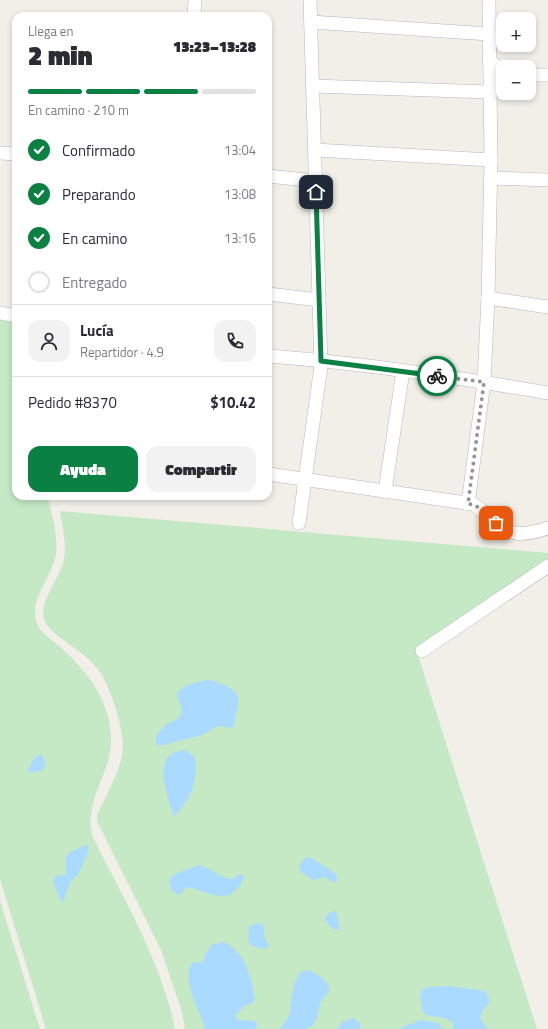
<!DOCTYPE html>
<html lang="es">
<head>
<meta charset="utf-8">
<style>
  body { margin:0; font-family:"Titillium Web",sans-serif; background:#f2f2f3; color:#2b2b33; height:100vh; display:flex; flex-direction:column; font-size:15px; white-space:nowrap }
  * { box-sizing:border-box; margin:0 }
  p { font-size:13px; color:#7c7c81 }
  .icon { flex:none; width:22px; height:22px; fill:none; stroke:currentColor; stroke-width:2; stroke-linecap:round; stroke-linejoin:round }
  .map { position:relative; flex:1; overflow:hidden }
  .sheet { position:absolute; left:12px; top:12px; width:260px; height:488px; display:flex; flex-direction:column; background:#fff; border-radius:12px; box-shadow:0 2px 6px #0003 }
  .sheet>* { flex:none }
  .buttons { position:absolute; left:496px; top:12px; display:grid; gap:8px }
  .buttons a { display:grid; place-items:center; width:40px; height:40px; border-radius:8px; background:#fff; box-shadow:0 2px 6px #0003; font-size:20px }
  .pin { position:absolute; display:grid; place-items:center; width:34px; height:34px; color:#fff; margin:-17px; border-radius:8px; box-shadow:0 2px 6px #0006 }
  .courier { position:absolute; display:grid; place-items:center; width:40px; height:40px; margin:-20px; border:3px solid #0b8043; border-radius:50%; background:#fff; color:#222; box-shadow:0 1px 5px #0007 }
  .overview em { font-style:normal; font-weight:800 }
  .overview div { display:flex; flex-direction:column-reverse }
  .overview { display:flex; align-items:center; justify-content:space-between; height:68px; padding:0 16px }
  h1 { font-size:26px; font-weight:800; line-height:30px }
  .bar { display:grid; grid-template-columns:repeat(4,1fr); gap:6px 4px; align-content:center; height:48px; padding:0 16px }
  .bar i { height:5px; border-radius:3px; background:#e1e1e2 }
  .bar .on { background:#0b8043 }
  .bar p { grid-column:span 4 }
  .line { display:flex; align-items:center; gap:10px; padding:0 16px; border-top:1px solid #e1e1e2 }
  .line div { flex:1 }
  .round { display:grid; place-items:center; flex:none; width:42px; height:42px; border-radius:12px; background:#f2f2f3 }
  ol { padding:0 16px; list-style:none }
  li { display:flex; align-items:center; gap:12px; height:44px }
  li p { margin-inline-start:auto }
  li .icon { padding:4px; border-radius:50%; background:#0b8043; color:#fff; stroke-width:4 }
  li:last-child { color:#7c7c81 }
  li i { width:22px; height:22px; border:2px solid #e1e1e2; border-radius:50% }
  .action { display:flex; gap:8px; margin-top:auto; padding:8px 16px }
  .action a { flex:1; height:46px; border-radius:12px; background:#0b8043; color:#fff; font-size:16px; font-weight:800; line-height:46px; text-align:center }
  .action a+a { background:#f2f2f3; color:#2b2b33 }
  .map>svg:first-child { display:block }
  .green { fill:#c5e8c5 }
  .water { fill:#aadaff }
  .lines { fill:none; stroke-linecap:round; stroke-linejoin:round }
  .minor-casing { stroke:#b5b8bc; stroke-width:14 }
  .minor { stroke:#fff; stroke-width:13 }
  .done { stroke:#929495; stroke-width:4; stroke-dasharray:0 7.2 }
  .route { stroke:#0b8043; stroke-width:5 }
</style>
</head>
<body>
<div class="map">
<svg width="548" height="1029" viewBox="0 0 548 1029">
  <rect width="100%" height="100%" fill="#f1efe8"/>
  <g class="green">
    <path d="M0,318l16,3v175h31c5,18 11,38 9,57 -3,25 -28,45 -19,70 2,9 14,16 21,22 27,24 51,52 53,91 2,37 -29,64 -18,102 31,61 68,123 82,191h-129l-46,-150z"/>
    <path d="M60,511l488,42v6l-131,93 120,377h-352l-3,-17 -21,-62 -64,-129v-6c9,-19 20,-38 25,-59 4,-22 -9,-61 -20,-81 -5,-8 -14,-17 -21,-22 -11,-10 -33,-20 -37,-35 -5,-16 17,-42 20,-59 3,-16 -2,-33 -4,-48z"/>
    <polygon points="0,901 40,1029 0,1029"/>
  </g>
  <g class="water">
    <path d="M207,680c8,0 13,3 21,7 18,8 7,23 6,39l-4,2 -12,-2 -16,9 -43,11 -3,-3v-6c3,-4 8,-12 13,-14 4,-2 7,-2 10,-6 5,-7 2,-12 -1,-18 -5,-13 21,-17 29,-19z"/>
    <path d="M186,750l9,8c3,25 -4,40 -21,59 -7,-23 -25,-65 12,-67z"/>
    <path d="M41,754l5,9 -3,7 -13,3 -2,-2c3,-7 5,-14 13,-17z"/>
    <polygon points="85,845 88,845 88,852 79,873 71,881 62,904 53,882 55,876 66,875 66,857 71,852"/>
    <polygon points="306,857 310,857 336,874 337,880 333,883 325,877 313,880 302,873 299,866"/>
    <path d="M199,865c9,2 26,15 32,14 4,-1 6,-4 11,-5l2,3c-12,30 -32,17 -55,10l-5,2 -1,3 -4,3 -8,-5 -2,-11 8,-6z"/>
    <path d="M336,911l4,18c-9,2 -11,-4 -15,-10l3,-6z"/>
    <polygon points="259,923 263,925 265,939 270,946 263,949 251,946 248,940 249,926"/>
    <path d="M224,942c21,9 28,37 31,58l-4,4 -6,1 -10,11 3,4 17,1 2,4 -2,4h-50c-5,-19 -24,-47 -13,-67l9,1 10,-18z"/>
    <polygon points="310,970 325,980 330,989 320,1003 318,1016 312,1026 306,1029 280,1029 289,1016 294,984 300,972"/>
    <path d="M449,986l36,5 5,10 -8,11 -2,7 8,10h-36l2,-5c-9,-10 -21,-5 -31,-11l-3,-16 2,-7 6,-3z"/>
    <polygon points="354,1018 359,1022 361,1029 337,1029 342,1022"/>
    <polygon points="420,1020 438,1023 443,1029 398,1029"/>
  </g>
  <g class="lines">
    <g class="minor-casing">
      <g id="minor">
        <polyline points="194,16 195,0"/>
        <polyline points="311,22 489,34"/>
        <polyline points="489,60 503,72"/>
        <polyline points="529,75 548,75"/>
        <polyline points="313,86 490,92"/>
        <polyline points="315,150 491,160"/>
        <polyline points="0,153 16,154"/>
        <polyline points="268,176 316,181"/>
        <polyline points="491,178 548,180"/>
        <polyline points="268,294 319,300"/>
        <polyline points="488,298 548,307"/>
        <polyline points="0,313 16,316"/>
        <path d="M268,356c94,7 188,21 280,37"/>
        <path d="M268,474l205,30c32,21 31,39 75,24"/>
        <polyline points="385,491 403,371"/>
        <polyline points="468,504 484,382 488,298 491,160 489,0"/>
        <polyline points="299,523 321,366 310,0"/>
        <polyline points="422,651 548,566"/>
      </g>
    </g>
    <use href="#minor" class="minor"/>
  </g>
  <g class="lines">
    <path class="done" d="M437,376l47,6 -16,122c12,1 20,11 28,19"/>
    <polyline class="route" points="316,192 321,361 437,376"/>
  </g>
</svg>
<div class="buttons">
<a>+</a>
<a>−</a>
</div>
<div class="pin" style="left:496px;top:523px;background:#ea580c"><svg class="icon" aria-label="bag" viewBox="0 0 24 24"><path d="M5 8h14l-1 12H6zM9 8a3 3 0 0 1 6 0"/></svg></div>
<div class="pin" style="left:316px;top:192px;background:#1f2937"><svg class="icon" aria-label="home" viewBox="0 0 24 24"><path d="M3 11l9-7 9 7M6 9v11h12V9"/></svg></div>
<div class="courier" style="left:437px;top:376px"><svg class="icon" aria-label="bike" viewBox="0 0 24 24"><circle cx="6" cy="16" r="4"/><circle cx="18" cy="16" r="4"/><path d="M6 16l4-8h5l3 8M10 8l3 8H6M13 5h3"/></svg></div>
<section class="sheet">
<div class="overview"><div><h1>2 min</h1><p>Llega en</p></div><em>13:23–13:28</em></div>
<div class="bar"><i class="on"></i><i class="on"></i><i class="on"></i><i></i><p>En camino · 210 m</p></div>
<ol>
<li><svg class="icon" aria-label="check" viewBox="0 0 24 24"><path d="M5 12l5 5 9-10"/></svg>Confirmado<p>13:04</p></li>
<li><svg class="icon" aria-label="check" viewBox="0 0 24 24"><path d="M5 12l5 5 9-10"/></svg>Preparando<p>13:08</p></li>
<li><svg class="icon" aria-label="check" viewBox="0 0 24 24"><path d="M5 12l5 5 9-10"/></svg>En camino<p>13:16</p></li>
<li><i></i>Entregado</li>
</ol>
<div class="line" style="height:72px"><a class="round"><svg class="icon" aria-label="person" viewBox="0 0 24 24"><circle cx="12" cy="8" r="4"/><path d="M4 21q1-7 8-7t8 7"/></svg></a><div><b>Lucía</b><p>Repartidor · 4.9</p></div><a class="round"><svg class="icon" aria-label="phone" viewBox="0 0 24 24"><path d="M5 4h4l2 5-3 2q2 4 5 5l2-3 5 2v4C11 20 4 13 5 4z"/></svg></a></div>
<div class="line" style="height:52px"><div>Pedido #8370</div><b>$10.42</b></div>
<div class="action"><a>Ayuda</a><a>Compartir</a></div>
</section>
</div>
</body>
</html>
